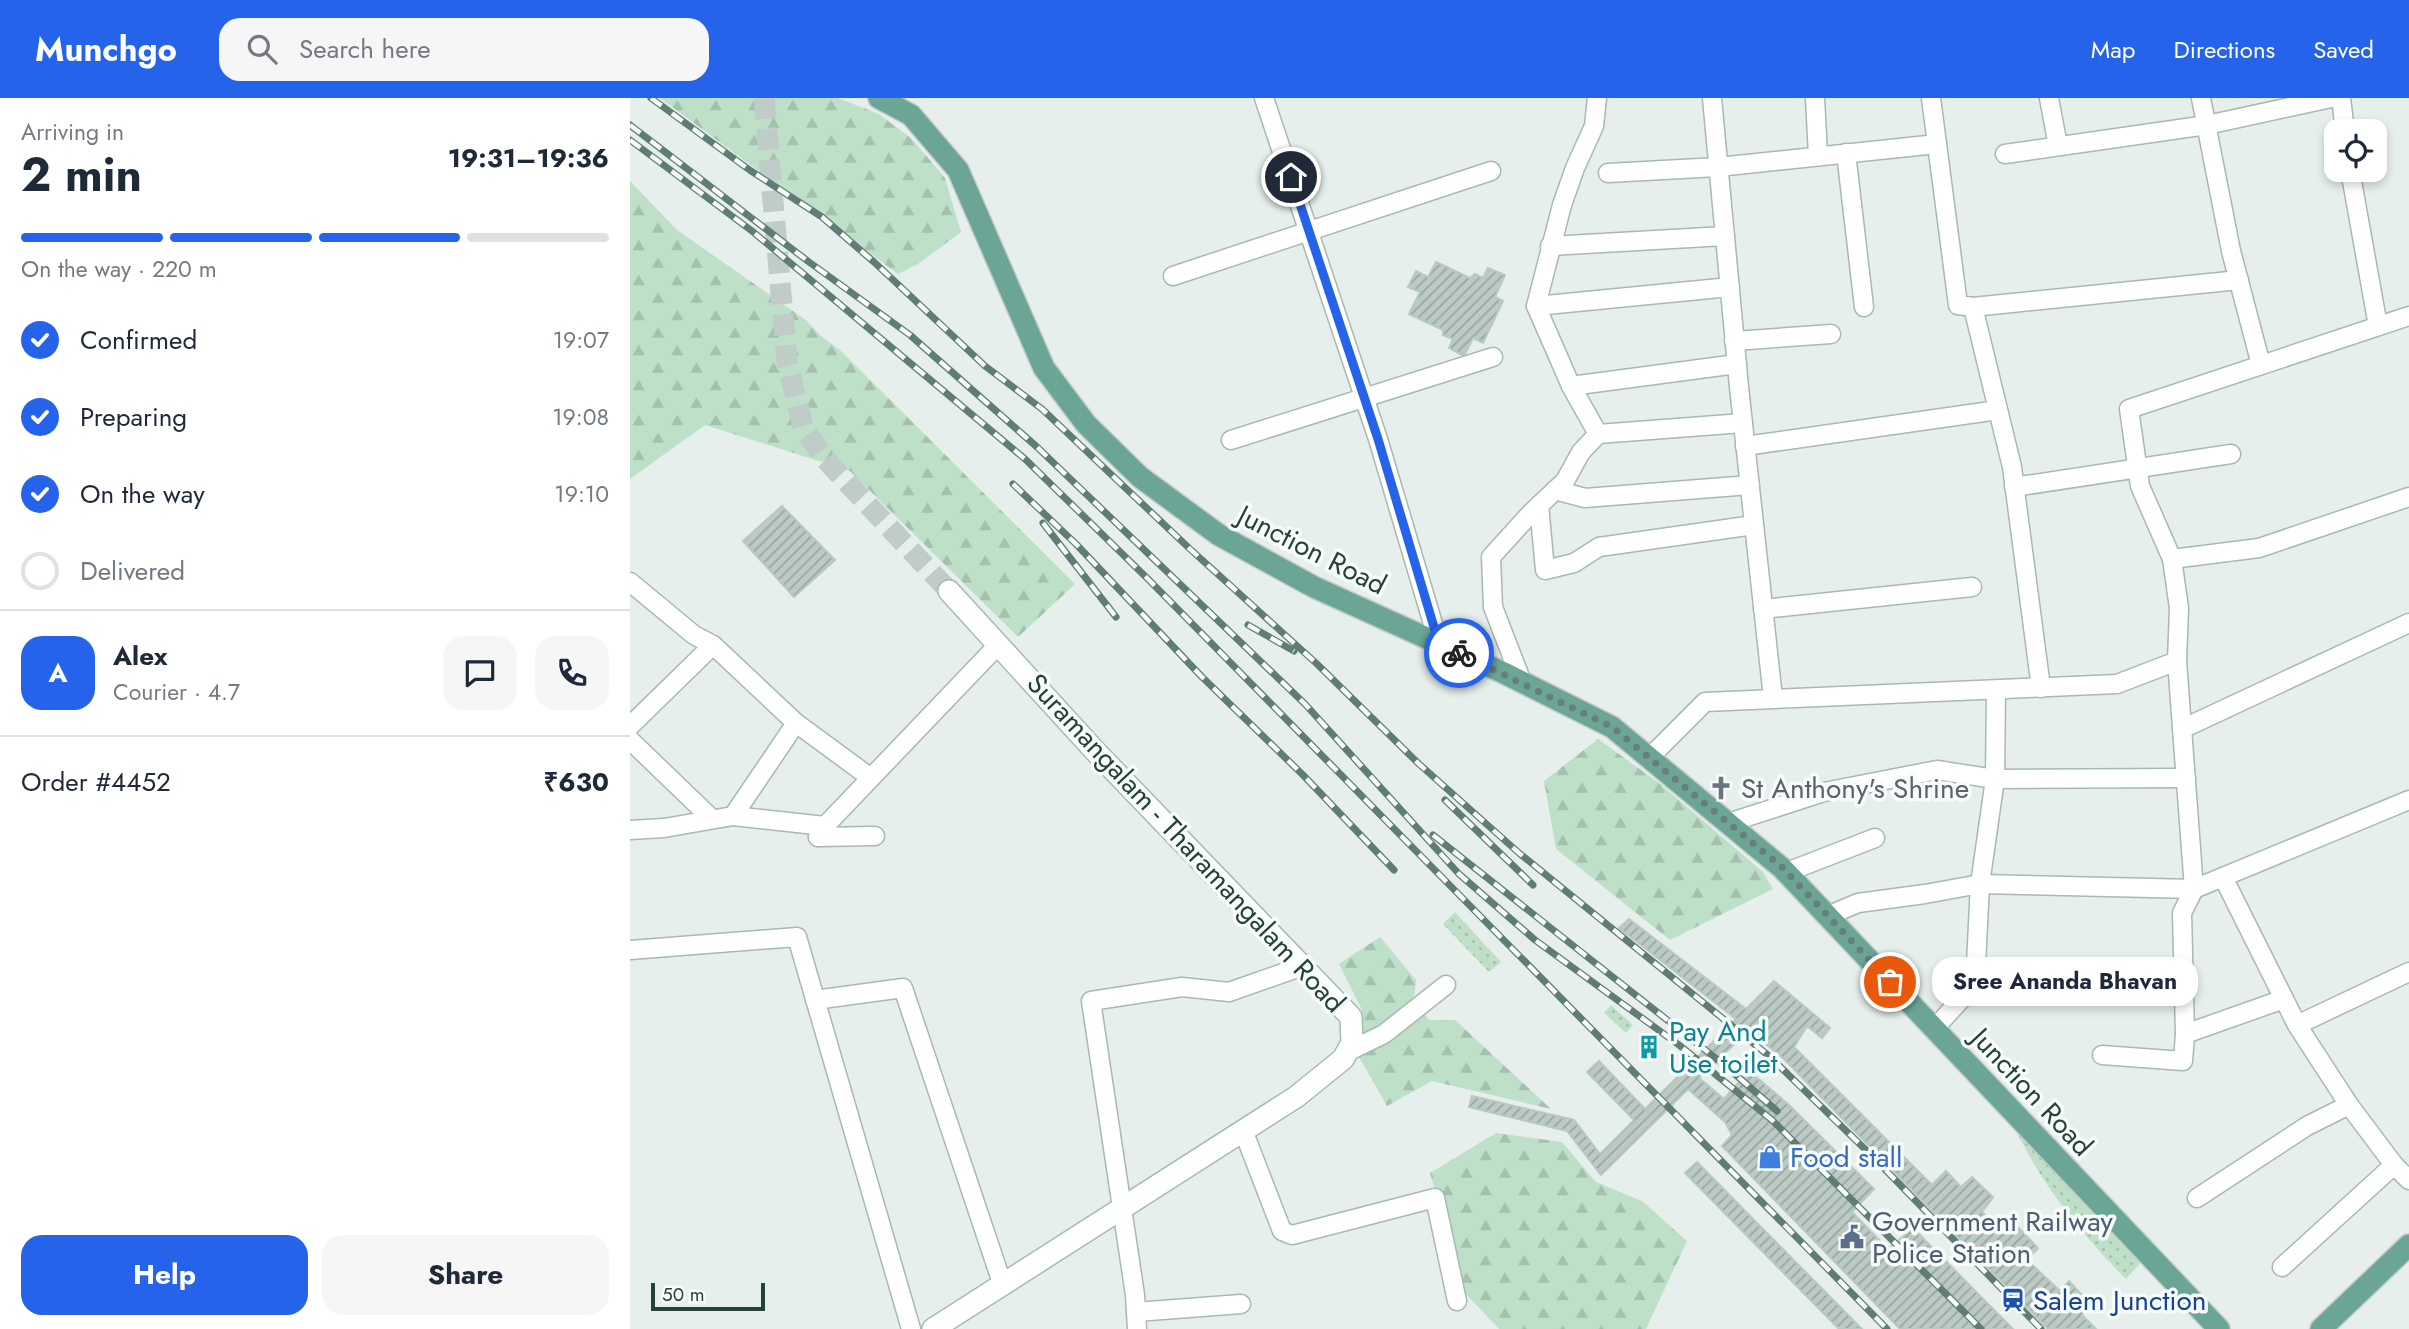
<!DOCTYPE html>
<html lang="en">
<head>
<meta charset="utf-8">
<style>
  body { margin:0; font-family:Jost,sans-serif; background:#f6f6f7; color:#1f2937; height:100vh; display:flex; flex-direction:column; font-size:26px; white-space:nowrap }
  * { box-sizing:border-box; margin:0 }
  p { font-size:23px; color:#747a83 }
  .icon { flex:none; width:38px; height:38px; fill:none; stroke:currentColor; stroke-width:2; stroke-linecap:round; stroke-linejoin:round }
  .map { position:relative; flex:1; overflow:hidden }
  .sheet { display:flex; flex-direction:column; background:#fff; width:630px }
  .sheet>* { flex:none }
  .tools { position:absolute; left:1694px; top:21px; display:grid; gap:14px }
  .tools a { display:grid; place-items:center; width:63px; height:63px; border-radius:14px; background:#fff; box-shadow:0 4px 10px #0003; font-size:35px }
  .scale { position:absolute; left:21px; bottom:18px; width:114px; box-sizing:border-box; padding-left:7px; border:4px solid #24423a; border-top:0; font-size:19px; line-height:24px; white-space:nowrap; color:#24423a; -webkit-text-stroke:5px #f7fbf9; paint-order:stroke }
  .pin { position:absolute; display:grid; place-items:center; width:60px; height:60px; color:#fff; margin:-30px; border:4px solid #fff; border-radius:50%; box-shadow:0 2px 7px #0007 }
  .courier { position:absolute; display:grid; place-items:center; width:70px; height:70px; margin:-35px; border:5px solid #2563eb; border-radius:50%; background:#fff; color:#222; box-shadow:0 2px 9px #0007 }
  .bubble { position:absolute; height:49px; border-radius:21px; background:#fff; box-shadow:0 4px 10px #0003; font-size:23px; font-weight:700; line-height:49px; text-align:center }
  .overview em { font-style:normal; font-weight:700 }
  .overview div { display:flex; flex-direction:column-reverse }
  .overview { display:flex; align-items:center; justify-content:space-between; height:119px; padding:0 21px }
  h1 { font-size:46px; font-weight:700; line-height:52px }
  .bar { display:grid; grid-template-columns:repeat(4,1fr); gap:10px 7px; align-content:center; height:84px; padding:0 21px }
  .bar i { height:9px; border-radius:5px; background:#e0e1e3 }
  .bar .on { background:#2563eb }
  .bar p { grid-column:span 4 }
  .line { display:flex; align-items:center; gap:18px; padding:0 21px; border-top:2px solid #e0e1e3 }
  .line div { flex:1 }
  .round { display:grid; place-items:center; flex:none; width:74px; height:74px; border-radius:21px; background:#f6f6f7 }
  ol { padding:0 21px; list-style:none }
  li { display:flex; align-items:center; gap:21px; height:77px }
  li p { margin-inline-start:auto }
  li .icon { padding:7px; border-radius:50%; background:#2563eb; color:#fff; stroke-width:4 }
  li:last-child { color:#747a83 }
  li i { width:38px; height:38px; border:4px solid #e0e1e3; border-radius:50% }
  .button { display:flex; gap:14px; margin-top:auto; padding:14px 21px }
  .button a { flex:1; height:80px; border-radius:21px; background:#2563eb; color:#fff; font-size:28px; font-weight:700; line-height:80px; text-align:center }
  .button a+a { background:#f6f6f7; color:#1f2937 }
  header { display:flex; align-items:center; gap:42px; box-sizing:border-box; height:98px; padding:0 35px; background:#2563eb; color:#fff }
  header strong { font-size:33px }
  nav { display:flex; gap:38px; margin-inline-start:auto; font-size:24px }
  .search { width:490px; height:63px; background:#f6f6f7; display:flex; align-items:center; gap:18px; box-sizing:border-box; padding:0 24px; border-radius:21px; color:#747a83; font-size:26px }
  main { display:flex; flex:1; min-height:0 }
  .map>svg:first-child { display:block }
  .grass { fill:url(#grass-dots) }
  .forest { fill:url(#forest-firs) }
  .building { fill:url(#building-hatch); stroke:#b8c9c2; stroke-width:2 }
  .lines { fill:none; stroke-linecap:round; stroke-linejoin:round }
  .secondary-tunnel { stroke:#bfccc8; stroke-width:21; stroke-dasharray:21 10; stroke-linecap:butt }
  .street-casing { stroke:#a8b8b2; stroke-width:21 }
  .secondary-casing { stroke:#a4bbb3; stroke-width:24 }
  .primary-casing { stroke:#c2cac8; stroke-width:24 }
  .street { stroke:#fff; stroke-width:18 }
  .secondary { stroke:#fff; stroke-width:21 }
  .primary { stroke:#6aa596; stroke-width:21 }
  .rail-casing { stroke:#5f7d75; stroke-width:7 }
  .rail { stroke:#f7fbf9; stroke-width:4.5; stroke-dasharray:13; stroke-linecap:butt }
  .done { stroke:#687f78; stroke-width:7; stroke-dasharray:0 12.6 }
  .route { stroke:#2563eb; stroke-width:9 }
  .labels { text-anchor:middle; dominant-baseline:central; stroke-width:7; stroke-linejoin:round; paint-order:stroke }
  .street-label { font-size:28px; fill:#24423a; stroke:#f7fbf9 }
  .worship-label { font-size:28px; fill:#5b616d; stroke:#f7fbf9; text-anchor:start }
  .culture-label { font-size:28px; fill:#0d838f; stroke:#f7fbf9; text-anchor:start }
  .shop-label { font-size:28px; fill:#366cbe; stroke:#f7fbf9; text-anchor:start }
  .service-label { font-size:28px; fill:#4e5e75; stroke:#f7fbf9; text-anchor:start }
  .transit-label { font-size:28px; fill:#164399; stroke:#f7fbf9; text-anchor:start }
</style>
</head>
<body>
<header>
<strong>Munchgo</strong>
<div class="search"><svg class="icon" aria-label="search" viewBox="0 0 24 24"><circle cx="10" cy="10" r="6"/><path d="M15 15l6 6"/></svg>Search here</div>
<nav><a>Map</a><a>Directions</a><a>Saved</a></nav>
</header>
<main>
<section class="sheet">
<div class="overview"><div><h1>2 min</h1><p>Arriving in</p></div><em>19:31–19:36</em></div>
<div class="bar"><i class="on"></i><i class="on"></i><i class="on"></i><i></i><p>On the way · 220 m</p></div>
<ol>
<li><svg class="icon" aria-label="check" viewBox="0 0 24 24"><path d="M5 12l5 5 9-10"/></svg>Confirmed<p>19:07</p></li>
<li><svg class="icon" aria-label="check" viewBox="0 0 24 24"><path d="M5 12l5 5 9-10"/></svg>Preparing<p>19:08</p></li>
<li><svg class="icon" aria-label="check" viewBox="0 0 24 24"><path d="M5 12l5 5 9-10"/></svg>On the way<p>19:10</p></li>
<li><i></i>Delivered</li>
</ol>
<div class="line" style="height:126px"><b class="round" style="background:#2563eb;color:#fff">A</b><div><b>Alex</b><p>Courier · 4.7</p></div><a class="round"><svg class="icon" aria-label="chat" viewBox="0 0 24 24"><path d="M4 5h16v11H9l-5 4z"/></svg></a><a class="round"><svg class="icon" aria-label="phone" viewBox="0 0 24 24"><path d="M5 4h4l2 5-3 2q2 4 5 5l2-3 5 2v4C11 20 4 13 5 4z"/></svg></a></div>
<div class="line" style="height:91px"><div>Order #4452</div><b>₹630</b></div>
<div class="button"><a>Help</a><a>Share</a></div>
</section>
<div class="map">
<svg width="1779" height="1231" viewBox="0 0 1779 1231">
  <defs>
    <pattern id="grass-dots" width="8" height="8" patternUnits="userSpaceOnUse" patternTransform="scale(1.75)"><rect width="8" height="8" fill="#bfe0c8"/><path d="M2 2h.1M6 6h.1" fill="none" stroke="#a4c1ad" stroke-width="1.8" stroke-linecap="round"/></pattern>
    <pattern id="forest-firs" width="22" height="20" patternUnits="userSpaceOnUse" patternTransform="scale(1.75)"><rect width="22" height="20" fill="#bfe0c8"/><path d="M5 1l3.5 6h-7zM16 11l3.5 6h-7z" fill="#a4c1ad"/></pattern>
    <pattern id="building-hatch" width="6" height="6" patternUnits="userSpaceOnUse" patternTransform="scale(1.75)"><rect width="6" height="6" fill="#bbcac4"/><path d="M-1 1l2-2M0 6l6-6M5 7l2-2" fill="none" stroke="#98a6a0"/></pattern>
  </defs>
  <rect width="100%" height="100%" fill="#e6efeb"/>
  <g class="grass">
    <polygon points="825,814 871,864 859,874 813,826"/>
    <polygon points="981,907 1003,927 996,935 974,915"/>
    <path d="M1385,1030l128,132 -17,19c-43,-43 -85,-95 -111,-151z"/>
  </g>
  <g class="forest">
    <polygon points="30,0 208,0 249,16 282,41 315,80 331,134 288,166 268,176"/>
    <polygon points="0,83 47,132 176,222 190,237 211,253 445,486 388,539 220,373 75,327 0,381"/>
    <polygon points="968,641 1029,685 1133,774 1143,791 1040,842 926,751 914,683"/>
    <polygon points="750,839 786,882 784,901 799,922 825,922 921,1011 802,983 757,1008 726,954 732,912 709,866"/>
    <polygon points="866,1035 932,1044 966,1084 1012,1103 1057,1143 1016,1231 869,1231 834,1194 800,1075"/>
  </g>
  <g class="building">
    <polygon points="806,164 840,180 845,176 853,180 858,170 875,177 865,199 873,203 853,245 843,240 835,256 832,257 819,250 823,241 813,237 813,232 779,216 790,194 778,189 786,173 798,179"/>
    <polygon points="152,408 205,462 164,499 113,443"/>
    <polygon points="999,821 1116,911 1144,883 1200,930 1192,940 1177,928 1164,949 1302,1087 1316,1073 1331,1089 1342,1079 1363,1099 1352,1114 1374,1134 1385,1126 1408,1150 1397,1162 1430,1193 1439,1183 1460,1206 1452,1217 1466,1231 1418,1231 1154,961 1119,932 1069,980 1094,1001 1119,973 1159,1007 1244,1091 1222,1114 1258,1151 1283,1130 1383,1231 1270,1231 1092,1048 1102,1037 1095,1024 1058,991 971,1077 937,1033 839,1009 842,998 944,1022 970,1056 1004,1022 957,974 969,963 1015,1011 1106,921 989,830"/>
    <polygon points="1067,1064 1131,1129 1232,1231 1209,1231 1055,1075"/>
  </g>
  <g class="lines">
    <polyline class="secondary-tunnel" points="134,0 157,264 173,329 195,361 319,493"/>
    <g class="street-casing">
      <g id="street">
        <polyline points="634,0 748,341 809,546"/>
        <polyline points="1082,0 1109,289 1143,600"/>
        <polyline points="1185,0 1188,58"/>
        <polyline points="1301,0 1328,207 1343,209 1382,369 1411,590"/>
        <polyline points="1419,0 1428,48"/>
        <polyline points="1571,0 1601,153 1631,267"/>
        <polyline points="1711,0 1715,33"/>
        <polyline points="1216,55 1234,209"/>
        <polyline points="1375,56 1577,27 1701,0"/>
        <polyline points="1720,72 1748,228"/>
        <polyline points="978,75 1088,69 1307,46"/>
        <polyline points="920,148 1095,138"/>
        <polyline points="543,178 861,73"/>
        <polyline points="906,208 1100,189"/>
        <polyline points="1343,209 1609,182"/>
        <polyline points="1104,243 1201,236"/>
        <polyline points="941,288 1107,266"/>
        <polyline points="968,336 1113,325"/>
        <polyline points="601,342 863,259"/>
        <polyline points="1115,348 1368,312"/>
        <polyline points="1384,389 1601,356"/>
        <polyline points="925,392 955,400 1120,387"/>
        <polyline points="909,407 915,472 944,465 969,449 1124,427"/>
        <polyline points="1542,461 1510,388 1499,311 1779,218"/>
        <polyline points="0,484 64,537 83,547 166,625 103,718"/>
        <polyline points="1133,511 1342,489"/>
        <polyline points="1547,563 1564,791 1779,702"/>
        <polyline points="892,584 863,509 861,459 900,416 935,383 951,354 968,336 941,288 906,208 932,107 945,70 964,28 967,0"/>
        <polyline points="166,625 241,680"/>
        <polyline points="0,628 83,547"/>
        <polyline points="1552,631 1779,525"/>
        <polyline points="0,642 82,721"/>
        <polyline points="1019,660 1075,604 1487,586 1547,563 1549,510 1542,461 1629,450 1779,399"/>
        <polyline points="1098,725 1194,694 1307,672 1365,681 1556,680"/>
        <polyline points="0,732 34,730 103,718 195,728"/>
        <polyline points="188,739 195,728 369,546"/>
        <polyline points="188,739 245,738"/>
        <polyline points="1157,774 1245,740"/>
        <polyline points="1593,779 1667,927 1779,874"/>
        <polyline points="1197,818 1228,805 1295,796 1350,786 1564,791 1552,815 1555,936 1654,901"/>
        <polyline points="0,852 167,839 281,1231"/>
        <polyline points="185,902 273,890 372,1185"/>
        <polyline points="1304,931 1345,886 1350,786 1365,681 1366,592"/>
        <polyline points="717,954 754,936 816,887"/>
        <polyline points="1472,957 1553,963 1555,936"/>
        <polyline points="613,1032 652,1133 662,1137 805,1100 827,1203"/>
        <polyline points="1764,1067 1779,1082"/>
        <polyline points="1567,1100 1677,1028 1719,1007"/>
        <polyline points="1652,1169 1764,1067 1719,1007 1667,927"/>
        <polyline points="506,1214 611,1206"/>
        <polyline points="507,1231 505,1197 461,903 552,889 599,894 673,868"/>
      </g>
    </g>
    <g class="secondary-casing">
      <polyline id="secondary" points="303,1231 666,999 713,961 722,945 721,919 466,654 319,493"/>
    </g>
    <g class="primary-casing">
      <g id="primary">
        <polyline points="249,0 281,17 328,72 414,270 456,326 510,379 589,437 684,489 874,575 982,629 1152,770 1589,1231"/>
        <polyline points="1691,1231 1779,1147"/>
      </g>
    </g>
    <use href="#street" class="street"/>
    <use href="#secondary" class="secondary"/>
    <use href="#primary" class="primary"/>
    <g class="rail-casing">
      <g id="rail">
        <polyline points="21,0 121,73 192,119 244,164 355,268 412,311 560,451 686,565 789,666 889,755 1139,958 1240,1056 1411,1231"/>
        <polyline points="0,27 179,164 280,237 407,349 675,606 829,776 905,842 1049,947 1142,1022 1351,1231"/>
        <polyline points="0,42 122,133 395,361 518,481 1257,1231"/>
        <polyline points="383,386 446,446 571,578 673,677 764,772"/>
        <polyline points="413,425 486,519"/>
        <polyline points="618,527 664,553"/>
        <polyline points="815,702 903,787"/>
        <polyline points="803,737 1098,970 1147,1013"/>
      </g>
    </g>
    <use href="#rail" class="rail"/>
  </g>
  <g class="lines">
    <polyline class="done" points="829,555 982,629 1153,770 1260,884"/>
    <polyline class="route" points="661,79 748,341 809,546 829,555"/>
  </g>
  <defs>
    <g id="church-bare" transform="scale(1.89)"><path d="M-1.2-6h2.4v3.5h3.3v2.4h-3.3V6h-2.4V-.1h-3.3v-2.4h3.3Z" fill="#6b7280" stroke="#f7fbf9" stroke-width="2.5" paint-order="stroke"/></g>
    <g id="building-bare" transform="scale(1.89)"><path d="M-4-6H4V6H1V3H-1V6H-4ZM-2.5-4.3h1.7v1.8h-1.7ZM.8-4.3h1.7v1.8H.8ZM-2.5-1h1.7V.8h-1.7ZM.8-1h1.7V.8H.8Z" fill="#0f9aa8" stroke="#f7fbf9" stroke-width="2.5" paint-order="stroke"/></g>
    <g id="shop-bare" transform="scale(1.89)"><path d="M-5-2.5h2.3a2.7 3.5 0 0 1 5.4 0H5L5.5 6h-11ZM-1.5-2.5h3a1.5 2.3 0 0 0-3 0Z" fill="#3f7fe0" stroke="#f7fbf9" stroke-width="2.5" paint-order="stroke"/></g>
    <g id="civic-bare" transform="scale(1.89)"><path d="M-.6-6.5H3V-4.5H.6V-3L4-1V1h2V6H-6V1h2V-1L-.6-3ZM-1.2 2.5V6h2.4V2.5Z" fill="#5c6f8a" stroke="#f7fbf9" stroke-width="2.5" paint-order="stroke"/></g>
    <g id="station-bare" transform="scale(1.89)"><path d="M-3-6H3Q5-6 5-4V2Q5 4 3 4L4.5 6H3L1.5 4h-3L-3 6H-4.5L-3 4Q-5 4-5 2V-4Q-5-6-3-6ZM-3.5-4v3h7v-3ZM-3.5 1v1.5H-2V1ZM2 1v1.5H3.5V1Z" fill="#1a4fb4" stroke="#f7fbf9" stroke-width="2.5" paint-order="stroke"/></g>
  </defs>
  <g fill-rule="evenodd">
    <use href="#church-bare" x="1091" y="690"/>
    <use href="#building-bare" x="1019" y="949"/>
    <use href="#shop-bare" x="1140" y="1059"/>
    <use href="#civic-bare" x="1222" y="1139"/>
    <use href="#station-bare" x="1383" y="1202"/>
  </g>
  <g class="labels">
    <g class="street-label">
      <text transform="translate(682 452) rotate(27)">Junction Road</text>
      <text transform="translate(556 745) rotate(47)">Suramangalam - Tharamangalam Road</text>
      <text transform="translate(1402 994) rotate(47)">Junction Road</text>
    </g>
    <g class="worship-label">
      <text x="1111" y="690">St Anthony's Shrine</text>
    </g>
    <g class="culture-label">
      <text x="1039" y="933">Pay And<tspan x="1039" dy="32">Use toilet</tspan></text>
    </g>
    <g class="shop-label">
      <text x="1160" y="1059">Food stall</text>
    </g>
    <g class="service-label">
      <text x="1242" y="1123">Government Railway<tspan x="1242" dy="32">Police Station</tspan></text>
    </g>
    <g class="transit-label">
      <text x="1403" y="1202">Salem Junction</text>
    </g>
  </g>
</svg>
<div class="tools">
<a><svg class="icon" aria-label="locate" viewBox="0 0 24 24"><circle cx="12" cy="12" r="6"/><path d="M12 2v4M12 18v4M2 12h4M18 12h4"/></svg></a>
</div>
<div class="scale">50 m</div>
<div class="pin" style="left:1260px;top:884px;background:#ea580c"><svg class="icon" aria-label="bag" viewBox="0 0 24 24"><path d="M5 8h14l-1 12H6zM9 8a3 3 0 0 1 6 0"/></svg></div>
<div class="pin" style="left:661px;top:79px;background:#1f2937"><svg class="icon" aria-label="home" viewBox="0 0 24 24"><path d="M3 11l9-7 9 7M6 9v11h12V9"/></svg></div>
<div class="courier" style="left:829px;top:555px"><svg class="icon" aria-label="bike" viewBox="0 0 24 24"><circle cx="6" cy="16" r="4"/><circle cx="18" cy="16" r="4"/><path d="M6 16l4-8h5l3 8M10 8l3 8H6M13 5h3"/></svg></div>
<div class="bubble" style="left:1302px;top:859px;width:266px">Sree Ananda Bhavan</div>
</div>
</main>
</body>
</html>
